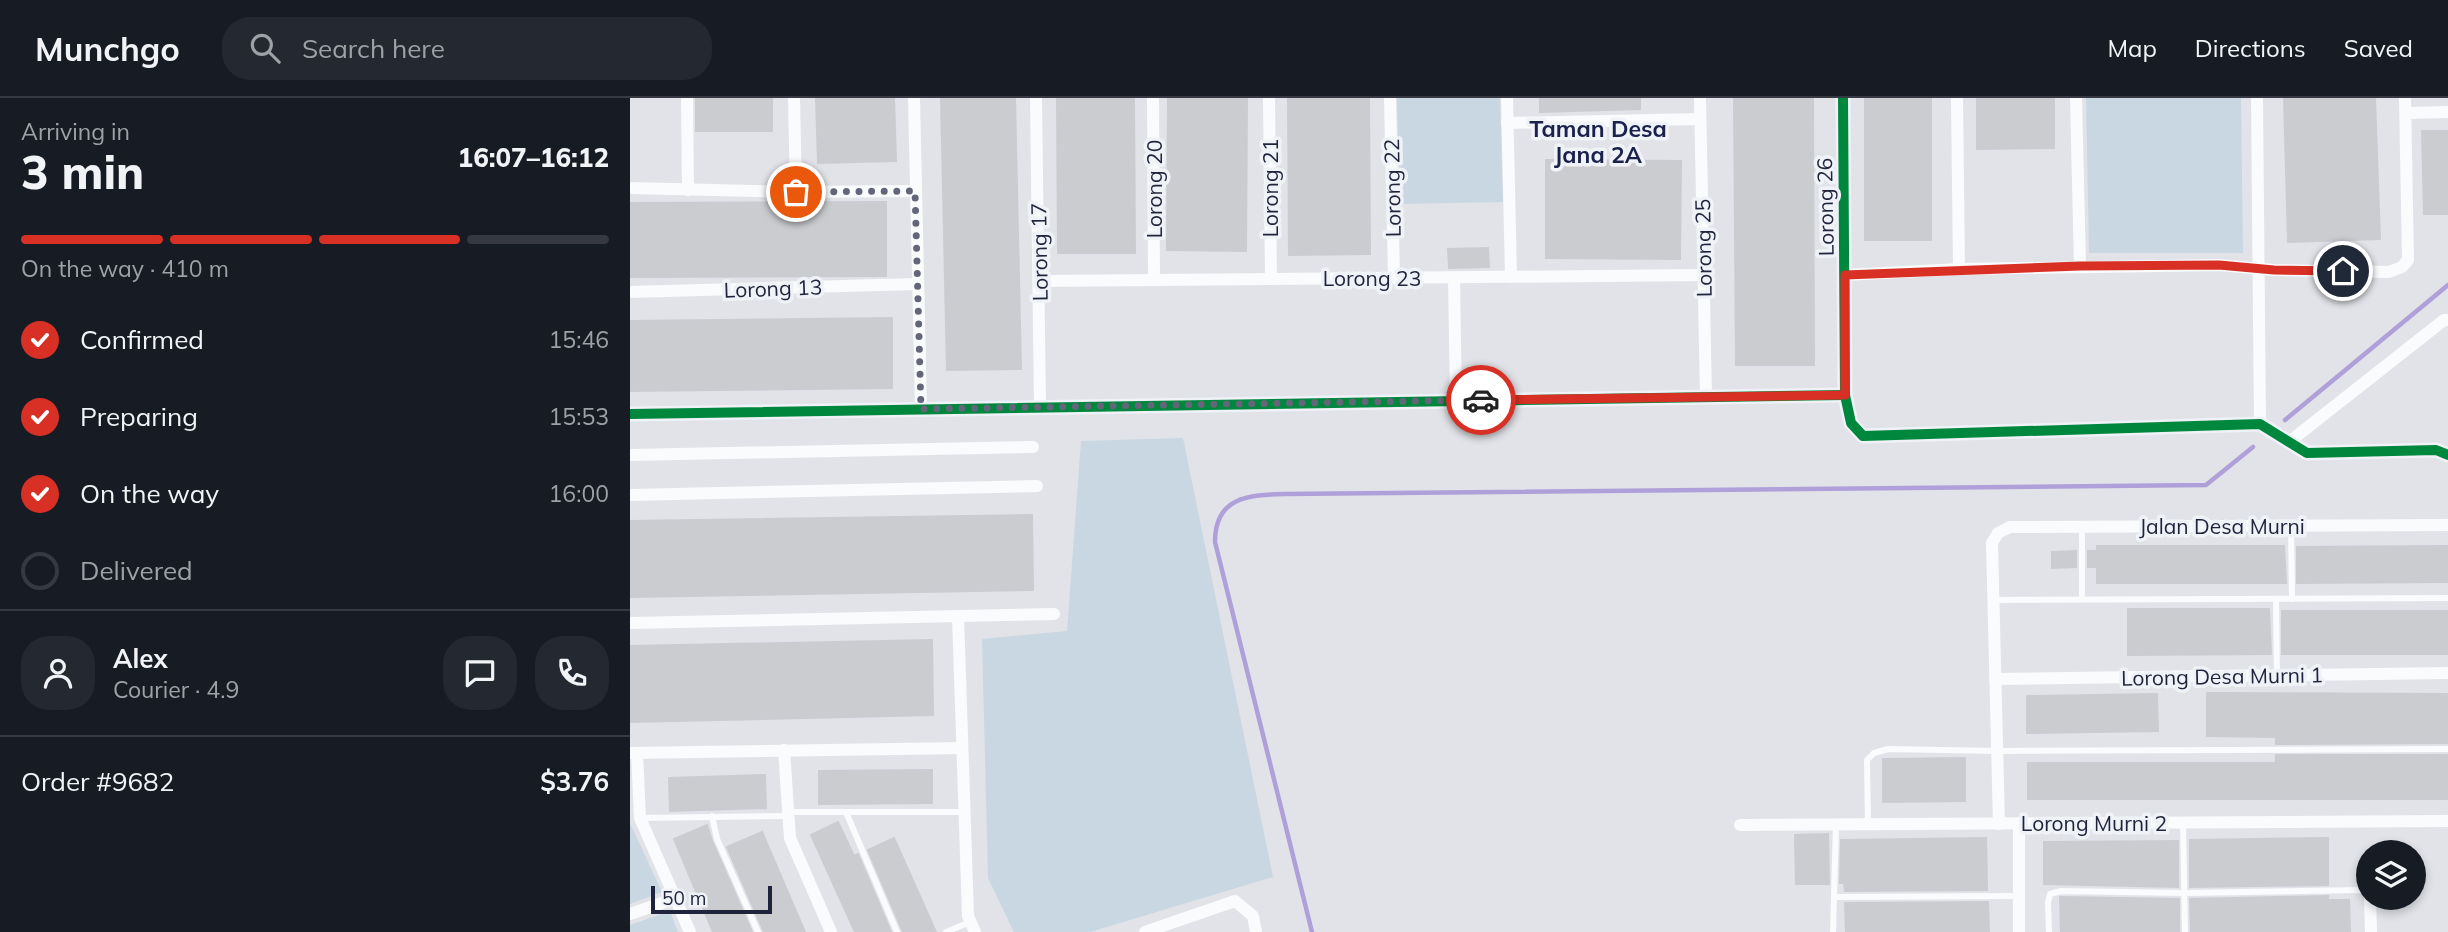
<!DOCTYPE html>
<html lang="en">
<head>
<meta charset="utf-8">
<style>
  body { margin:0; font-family:Mulish,sans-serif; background:#242831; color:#f1f3f6; height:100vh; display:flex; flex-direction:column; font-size:26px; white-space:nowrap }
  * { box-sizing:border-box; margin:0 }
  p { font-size:23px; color:#9ea1a6 }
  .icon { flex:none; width:38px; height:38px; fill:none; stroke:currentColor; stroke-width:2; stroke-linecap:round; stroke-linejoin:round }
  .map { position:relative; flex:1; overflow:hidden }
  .panel { display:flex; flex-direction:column; background:#171b24; width:630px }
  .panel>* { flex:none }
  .buttons { position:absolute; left:1726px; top:742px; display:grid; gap:14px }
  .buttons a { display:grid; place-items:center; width:70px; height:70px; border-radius:50%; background:#171b24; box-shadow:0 4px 10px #0003; font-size:35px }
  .scale { position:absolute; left:21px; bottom:18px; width:121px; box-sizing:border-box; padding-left:7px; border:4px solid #1f233b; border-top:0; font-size:19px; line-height:24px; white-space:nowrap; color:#1f233b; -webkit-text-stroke:5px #eff2f7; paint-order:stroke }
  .pin { position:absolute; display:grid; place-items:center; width:60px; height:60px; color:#fff; margin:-30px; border:4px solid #fff; border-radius:50%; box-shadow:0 2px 7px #0007 }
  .courier { position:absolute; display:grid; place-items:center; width:70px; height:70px; margin:-35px; border:5px solid #d93025; border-radius:50%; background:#fff; color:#222; box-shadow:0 2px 9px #0007 }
  .overview em { font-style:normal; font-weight:800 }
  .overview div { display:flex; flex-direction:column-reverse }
  .overview { display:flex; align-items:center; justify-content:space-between; height:119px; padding:0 21px }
  h1 { font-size:46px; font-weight:800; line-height:52px }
  .bar { display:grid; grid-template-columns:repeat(4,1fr); gap:10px 7px; align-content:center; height:84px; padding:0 21px }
  .bar i { height:9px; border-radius:5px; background:#363941 }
  .bar .current { background:#d93025 }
  .bar p { grid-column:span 4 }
  .line { display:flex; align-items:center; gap:18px; padding:0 21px; border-top:2px solid #363941 }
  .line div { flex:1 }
  .round { display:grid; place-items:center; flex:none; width:74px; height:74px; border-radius:28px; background:#242831 }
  ol { padding:0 21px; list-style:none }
  li { display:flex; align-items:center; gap:21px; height:77px }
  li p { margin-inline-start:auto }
  li .icon { padding:7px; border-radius:50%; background:#d93025; color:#fff; stroke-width:4 }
  li:last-child { color:#9ea1a6 }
  li i { width:38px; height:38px; border:4px solid #363941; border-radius:50% }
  header { display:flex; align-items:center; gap:42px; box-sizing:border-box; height:98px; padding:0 35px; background:#171b24; border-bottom:2px solid #363941 }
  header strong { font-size:33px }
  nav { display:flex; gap:38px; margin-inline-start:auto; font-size:24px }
  .search { width:490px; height:63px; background:#242831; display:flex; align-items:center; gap:18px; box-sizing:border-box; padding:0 24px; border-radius:28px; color:#9ea1a6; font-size:26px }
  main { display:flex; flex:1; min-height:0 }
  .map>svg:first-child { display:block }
  .green { fill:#c9d7e2 }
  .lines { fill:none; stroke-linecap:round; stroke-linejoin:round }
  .stream { stroke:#afa0d9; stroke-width:4.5 }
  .building { fill:#caccd0; stroke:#caccd1; stroke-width:2 }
  .service { stroke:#fafbfc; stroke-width:6 }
  .minor { stroke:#fafbfc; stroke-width:12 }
  .cycleway-casing { stroke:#eff2f7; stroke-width:15 }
  .cycleway { stroke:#00873e; stroke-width:10 }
  .done { stroke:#636678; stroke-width:7; stroke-dasharray:0 12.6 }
  .route { stroke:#d93025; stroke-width:9 }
  .labels { text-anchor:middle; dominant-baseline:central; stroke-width:7; stroke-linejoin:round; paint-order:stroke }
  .street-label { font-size:21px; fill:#1f233b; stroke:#eff2f7 }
  .neighbourhood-label { font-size:23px; font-weight:bold; fill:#1b214d; stroke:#eff2f7 }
</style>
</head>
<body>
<header>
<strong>Munchgo</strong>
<div class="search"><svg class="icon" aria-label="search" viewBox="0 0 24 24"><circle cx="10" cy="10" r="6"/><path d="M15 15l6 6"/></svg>Search here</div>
<nav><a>Map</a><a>Directions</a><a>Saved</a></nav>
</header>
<main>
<section class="panel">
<div class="overview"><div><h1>3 min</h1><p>Arriving in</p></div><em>16:07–16:12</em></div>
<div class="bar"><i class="current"></i><i class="current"></i><i class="current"></i><i></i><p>On the way · 410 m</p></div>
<ol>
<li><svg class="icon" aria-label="check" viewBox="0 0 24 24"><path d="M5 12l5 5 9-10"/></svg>Confirmed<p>15:46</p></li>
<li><svg class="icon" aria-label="check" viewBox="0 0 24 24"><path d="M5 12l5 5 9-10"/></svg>Preparing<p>15:53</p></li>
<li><svg class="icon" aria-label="check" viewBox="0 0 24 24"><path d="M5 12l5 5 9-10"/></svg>On the way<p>16:00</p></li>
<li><i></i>Delivered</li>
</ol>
<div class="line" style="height:126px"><a class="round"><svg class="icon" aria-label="person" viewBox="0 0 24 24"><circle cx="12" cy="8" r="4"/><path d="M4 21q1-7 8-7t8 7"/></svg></a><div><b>Alex</b><p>Courier · 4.9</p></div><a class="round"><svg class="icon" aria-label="chat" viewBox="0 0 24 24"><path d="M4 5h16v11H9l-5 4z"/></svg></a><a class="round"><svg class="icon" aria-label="phone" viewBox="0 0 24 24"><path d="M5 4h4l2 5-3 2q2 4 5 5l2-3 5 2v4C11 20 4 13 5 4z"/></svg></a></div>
<div class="line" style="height:91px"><div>Order #9682</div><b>$3.76</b></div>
</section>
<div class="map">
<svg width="1818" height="834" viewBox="0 0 1818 834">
  <rect width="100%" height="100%" fill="#e1e3e8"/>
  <g class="green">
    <polygon points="767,0 870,0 873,104 770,106"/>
    <polygon points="1456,0 1611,0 1613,155 1459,155"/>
    <polygon points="553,340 643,779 460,834 384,834 358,780 352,541 437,533 451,343"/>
    <polygon points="0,725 32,794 0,806"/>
    <polygon points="40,813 48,834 0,834 0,827"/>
  </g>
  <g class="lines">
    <g class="stream">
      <polyline points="1655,322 1818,187"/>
      <path d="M682,834l-97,-390c0,-45 33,-47 70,-48l921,-9 47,-38"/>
    </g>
  </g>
  <g class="building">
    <rect x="66" y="0" width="76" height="33"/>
    <polygon points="186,0 264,0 266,63 188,65"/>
    <polygon points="311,0 385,0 391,271 317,272"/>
    <polygon points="427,0 504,0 505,155 428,155"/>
    <polygon points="538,0 617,0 616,153 537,152"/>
    <polygon points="658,0 739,0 740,156 659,157"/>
    <polygon points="910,0 1010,0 1010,11 910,14"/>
    <polygon points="1104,0 1183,0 1184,267 1106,267"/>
    <rect x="1235" y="0" width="66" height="142"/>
    <polygon points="1347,0 1424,0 1424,50 1347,51"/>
    <polygon points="1654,0 1745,0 1750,141 1658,144"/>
    <polygon points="1792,33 1818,33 1818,116 1794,116"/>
    <polygon points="916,62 1051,63 1050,161 916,160"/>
    <polygon points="256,104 256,178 0,179 0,105"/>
    <polygon points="858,150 859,169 819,170 818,151"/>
    <polygon points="262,220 262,290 0,293 0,223"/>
    <polygon points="402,417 403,492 0,499 0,423"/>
    <polygon points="1467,448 1654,448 1656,485 1467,485 1467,469 1458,469 1458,453 1467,453"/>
    <polygon points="1818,448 1818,484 1667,485 1667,449"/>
    <polygon points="1446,453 1446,469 1422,470 1422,454"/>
    <polygon points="1498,511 1639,511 1641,556 1498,557"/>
    <rect x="1652" y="513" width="166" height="43"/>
    <polygon points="302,542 303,617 0,624 0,548"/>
    <polygon points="1577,595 1818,596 1818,645 1646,646 1646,639 1577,638"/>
    <polygon points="1527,596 1528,633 1397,635 1397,598"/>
    <polygon points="1646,657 1818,657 1818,701 1398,701 1398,665 1646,665"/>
    <polygon points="1335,660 1335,703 1253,704 1253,661"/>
    <polygon points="302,672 302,705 189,706 189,673"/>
    <polygon points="135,677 136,710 40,713 39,680"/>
    <polygon points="208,724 224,758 228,756 261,834 225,834 181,737"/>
    <polygon points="77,727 82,743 122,834 83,834 44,741"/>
    <polygon points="132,734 175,834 134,834 97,749"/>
    <polygon points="1198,736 1199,786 1166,786 1165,737"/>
    <polygon points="264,740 306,834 273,834 238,752"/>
    <polygon points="1356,740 1357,792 1215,793 1214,785 1210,785 1211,742"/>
    <polygon points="1698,740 1698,787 1560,789 1560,742"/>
    <polygon points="1548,743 1548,789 1414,786 1414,744"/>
    <polygon points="1698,798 1698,802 1719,802 1720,834 1561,834 1560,801"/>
    <polygon points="1430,799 1549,801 1549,834 1431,834"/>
    <polygon points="1358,804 1359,834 1216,834 1215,805"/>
  </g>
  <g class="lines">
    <g class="service">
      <polyline points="1661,428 1662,501"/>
      <polyline points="1452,429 1452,501"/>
      <polyline points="1646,501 1647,578"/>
      <polyline points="1364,502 1818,500"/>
      <polyline points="159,714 334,714"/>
      <polyline points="216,714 267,834"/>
      <polyline points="82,718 87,741 128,834"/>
      <polyline points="10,720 159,718"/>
      <polyline points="1553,725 1555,834"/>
      <polyline points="1238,726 1237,662 1244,655 1258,651 1367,653 1818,651"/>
      <polyline points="1205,799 1389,798"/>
      <polyline points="316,834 340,824"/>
      <polyline points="1203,834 1206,727"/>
      <polyline points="1419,834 1418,805 1420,796 1431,793 1555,795 1733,792 1738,796"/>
    </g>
    <g class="minor">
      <polyline points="57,0 58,92"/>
      <polyline points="164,0 166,94"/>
      <polyline points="284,0 291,311"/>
      <polyline points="406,0 410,309"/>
      <polyline points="523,0 524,182"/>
      <polyline points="639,0 641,181"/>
      <polyline points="760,0 764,179"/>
      <polyline points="877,0 881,179"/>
      <polyline points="1070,0 1076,299"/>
      <polyline points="1213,0 1215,297 1221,325 1233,338 1630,326 1677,355 1806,352 1818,357"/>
      <polyline points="1327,0 1329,171"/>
      <polyline points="1446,0 1450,168"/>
      <polyline points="1627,0 1630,326"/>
      <polyline points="1776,15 1818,14"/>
      <polyline points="877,25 1070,21"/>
      <polyline points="0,90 166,94 285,93"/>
      <polyline points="1215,177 1329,171 1589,167 1644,172 1759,174 1772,169 1778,162 1775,0"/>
      <polyline points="824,180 826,303"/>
      <polyline points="410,183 1074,177"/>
      <polyline points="0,194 287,186"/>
      <polyline points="0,316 1215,297"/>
      <polyline points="1659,344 1814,222 1818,222"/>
      <polyline points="0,357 403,349"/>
      <polyline points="0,397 407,388"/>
      <polyline points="328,518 338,818 345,834"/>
      <polyline points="0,525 424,516"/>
      <polyline points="1365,581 1818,575"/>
      <polyline points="154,652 160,740 201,834"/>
      <polyline points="0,655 332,650"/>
      <polyline points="7,655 10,720 60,834"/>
      <polyline points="1369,726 1362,445 1368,435 1380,429 1818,427"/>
      <polyline points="1389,726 1389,834"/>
      <polyline points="1110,727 1818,723"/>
      <polyline points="1740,800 1741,834"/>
      <polyline points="0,816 46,800"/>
      <polyline points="515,834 605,803 623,818 626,834"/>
    </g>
    <g class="cycleway-casing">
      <g id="cycleway">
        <polyline points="1213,0 1215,297 1221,325 1233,338 1630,326 1677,355 1806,352 1818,357"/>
        <polyline points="0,316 1215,297"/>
      </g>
    </g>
    <use href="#cycleway" class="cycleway"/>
  </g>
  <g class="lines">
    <polyline class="done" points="166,94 285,93 291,311 851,302"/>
    <polyline class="route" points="851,302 1215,297 1215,177 1450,168 1589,167 1644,172 1713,173"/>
  </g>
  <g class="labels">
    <g class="street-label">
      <text transform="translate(640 90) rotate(-90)">Lorong 21</text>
      <text transform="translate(762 90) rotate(-91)">Lorong 22</text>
      <text transform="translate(524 91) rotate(-90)">Lorong 20</text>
      <text transform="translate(1195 109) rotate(-91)">Lorong 26</text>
      <text transform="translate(1073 150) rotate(-91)">Lorong 25</text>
      <text transform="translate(409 154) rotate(-91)">Lorong 17</text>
      <text x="742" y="180">Lorong 23</text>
      <text transform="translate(143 190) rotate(-2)">Lorong 13</text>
      <text x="1592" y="428">Jalan Desa Murni</text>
      <text transform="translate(1592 578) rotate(-1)">Lorong Desa Murni 1</text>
      <text x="1464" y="725">Lorong Murni 2</text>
    </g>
    <g class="neighbourhood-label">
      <text x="968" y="30">Taman Desa<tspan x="968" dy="26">Jana 2A</tspan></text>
    </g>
  </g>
</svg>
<div class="buttons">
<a><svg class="icon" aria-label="layers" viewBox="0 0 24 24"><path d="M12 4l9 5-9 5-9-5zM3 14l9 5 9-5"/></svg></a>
</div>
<div class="scale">50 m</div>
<div class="pin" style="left:166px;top:94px;background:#ea580c"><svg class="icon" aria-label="bag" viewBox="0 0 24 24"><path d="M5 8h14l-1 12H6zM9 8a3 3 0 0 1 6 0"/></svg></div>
<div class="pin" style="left:1713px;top:173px;background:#1f2937"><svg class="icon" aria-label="home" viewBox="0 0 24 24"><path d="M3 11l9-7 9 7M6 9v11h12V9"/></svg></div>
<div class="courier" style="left:851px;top:302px"><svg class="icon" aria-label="car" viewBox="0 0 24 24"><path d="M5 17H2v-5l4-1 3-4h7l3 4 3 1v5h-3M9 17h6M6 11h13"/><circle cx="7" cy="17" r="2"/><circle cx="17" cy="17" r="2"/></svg></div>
</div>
</main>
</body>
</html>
